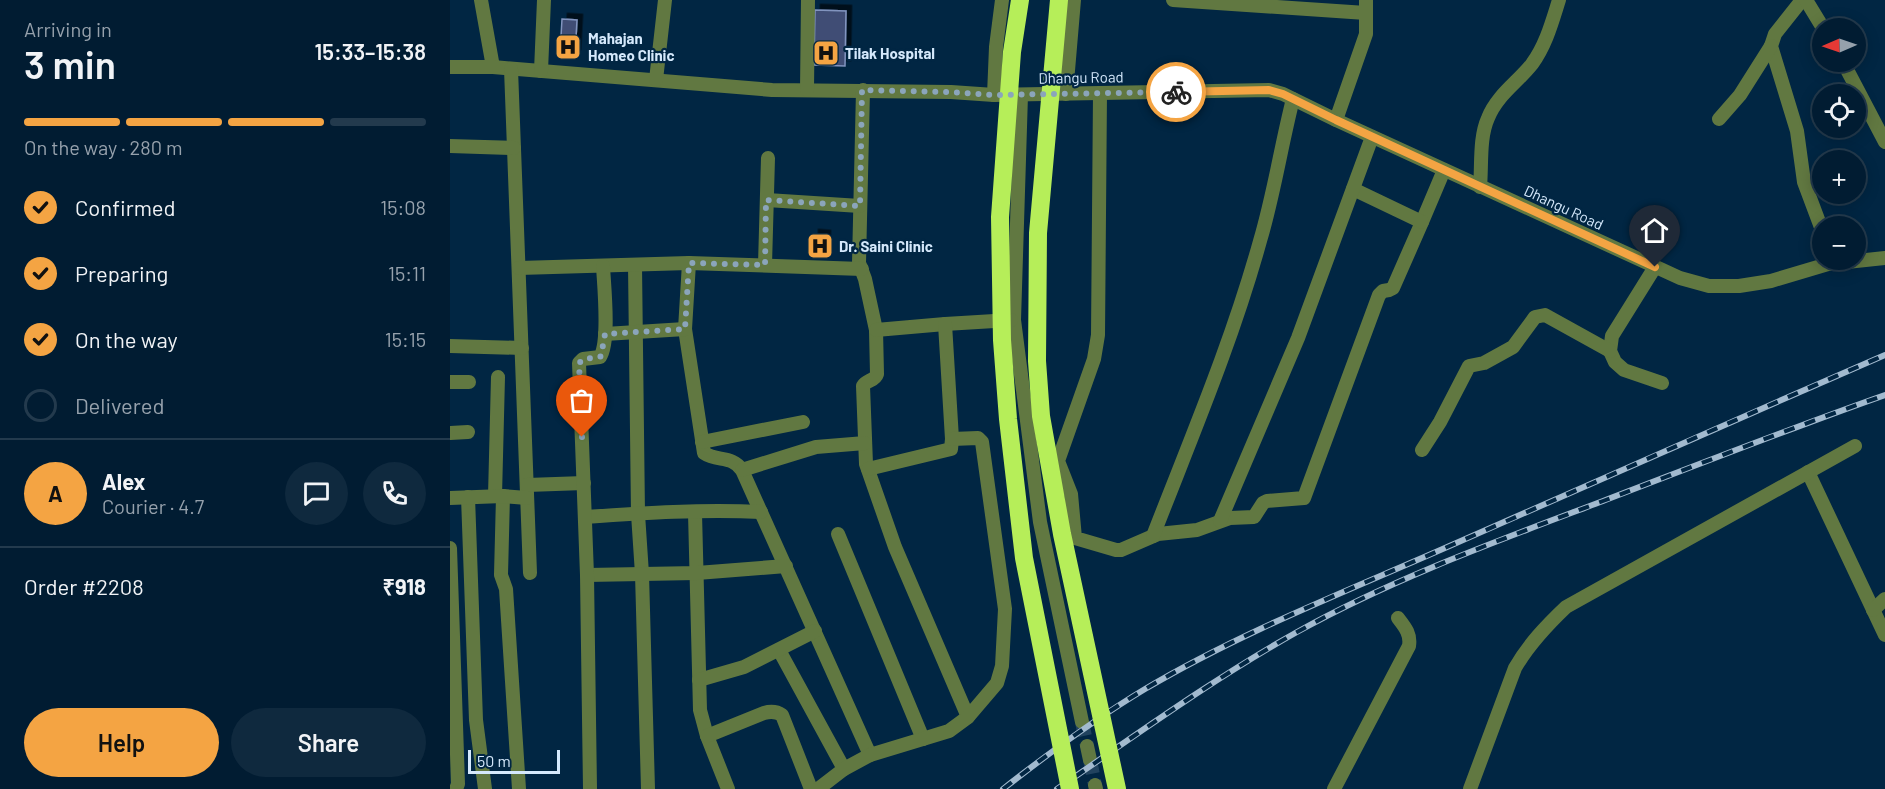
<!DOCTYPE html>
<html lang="en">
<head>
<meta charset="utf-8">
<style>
  body { margin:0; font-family:Barlow,sans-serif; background:#0f293e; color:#f1f3f6; height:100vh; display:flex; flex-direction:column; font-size:22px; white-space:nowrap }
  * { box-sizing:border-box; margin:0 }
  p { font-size:20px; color:#96a1ac }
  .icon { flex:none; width:33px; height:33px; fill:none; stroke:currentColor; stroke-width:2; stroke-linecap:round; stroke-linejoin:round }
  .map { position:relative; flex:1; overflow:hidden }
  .sheet { display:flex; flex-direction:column; background:#011c32; width:450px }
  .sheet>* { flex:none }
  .needle { width:39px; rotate:268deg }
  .tools { position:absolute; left:1362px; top:18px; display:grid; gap:12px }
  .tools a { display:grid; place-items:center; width:54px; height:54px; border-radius:50%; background:#011c32; box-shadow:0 3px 15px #0003,0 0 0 2px #233a4d; font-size:30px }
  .scale { position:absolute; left:18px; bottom:15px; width:92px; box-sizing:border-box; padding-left:6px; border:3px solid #d5e9fc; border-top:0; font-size:16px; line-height:21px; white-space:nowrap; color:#d5e9fc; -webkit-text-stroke:4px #012643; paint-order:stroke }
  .pin { position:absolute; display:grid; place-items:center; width:51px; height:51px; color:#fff; margin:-62px -26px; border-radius:50% 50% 50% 0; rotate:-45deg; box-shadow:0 0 6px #0007 }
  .pin .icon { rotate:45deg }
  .courier { position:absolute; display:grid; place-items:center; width:60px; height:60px; margin:-30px; border:4px solid #f4a443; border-radius:50%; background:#fff; color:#222; box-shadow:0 2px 8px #0007 }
  .overview em { font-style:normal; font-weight:600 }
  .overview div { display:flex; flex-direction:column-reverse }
  .overview { display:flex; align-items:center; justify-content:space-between; height:102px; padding:0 24px }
  h1 { font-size:39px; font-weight:600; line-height:45px }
  .bar { display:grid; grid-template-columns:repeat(4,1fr); gap:9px 6px; align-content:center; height:72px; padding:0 24px }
  .bar i { height:8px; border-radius:4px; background:#233a4d }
  .bar .on { background:#f4a443 }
  .bar p { grid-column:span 4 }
  .line { display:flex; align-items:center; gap:15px; padding:0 24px; border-top:2px solid #233a4d }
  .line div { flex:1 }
  .round { display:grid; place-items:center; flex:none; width:63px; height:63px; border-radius:32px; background:#0f293e }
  ol { padding:0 24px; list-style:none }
  li { display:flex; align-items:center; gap:18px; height:66px }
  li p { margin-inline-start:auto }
  li .icon { padding:6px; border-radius:50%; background:#f4a443; color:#111; stroke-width:4 }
  li:last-child { color:#96a1ac }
  li i { width:33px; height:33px; border:3px solid #233a4d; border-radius:50% }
  .primary-button { display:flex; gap:12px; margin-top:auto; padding:12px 24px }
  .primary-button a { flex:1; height:69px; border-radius:36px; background:#f4a443; color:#111; font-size:24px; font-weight:600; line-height:69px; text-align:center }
  .primary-button a+a { background:#0f293e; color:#f1f3f6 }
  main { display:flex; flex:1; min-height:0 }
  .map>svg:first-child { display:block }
  .building { fill:#3f4e75; stroke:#8294bf; stroke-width:1.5; filter:url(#shadow) }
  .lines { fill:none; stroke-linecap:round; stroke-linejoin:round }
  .minor-tunnel { stroke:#21435f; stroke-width:14; stroke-dasharray:14 7; stroke-linecap:butt }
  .minor { stroke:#617841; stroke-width:14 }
  .rail-casing { stroke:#a2bacf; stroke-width:6 }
  .rail { stroke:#012643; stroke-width:4; stroke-dasharray:11; stroke-linecap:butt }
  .highway-bridge { stroke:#b6ee59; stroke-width:18 }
  .done { stroke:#8ba5bb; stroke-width:6; stroke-dasharray:0 10.8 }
  .route { stroke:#f4a443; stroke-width:8 }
  .labels { text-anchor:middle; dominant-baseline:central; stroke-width:4.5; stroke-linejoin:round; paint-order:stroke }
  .poi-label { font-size:15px; font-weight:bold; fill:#d5e9fc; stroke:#012643; text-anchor:start }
  .street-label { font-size:15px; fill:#d5e9fc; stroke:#012643 }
</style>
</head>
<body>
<main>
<section class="sheet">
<div class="overview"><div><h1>3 min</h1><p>Arriving in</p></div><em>15:33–15:38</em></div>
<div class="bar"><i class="on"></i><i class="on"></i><i class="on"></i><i></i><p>On the way · 280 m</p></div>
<ol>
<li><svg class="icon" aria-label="check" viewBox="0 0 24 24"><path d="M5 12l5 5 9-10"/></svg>Confirmed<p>15:08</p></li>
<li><svg class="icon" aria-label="check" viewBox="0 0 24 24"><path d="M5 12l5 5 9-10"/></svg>Preparing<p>15:11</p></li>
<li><svg class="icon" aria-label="check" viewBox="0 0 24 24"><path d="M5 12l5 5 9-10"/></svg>On the way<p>15:15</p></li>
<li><i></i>Delivered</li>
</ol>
<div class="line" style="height:108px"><b class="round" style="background:#f4a443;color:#111">A</b><div><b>Alex</b><p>Courier · 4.7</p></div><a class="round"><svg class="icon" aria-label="chat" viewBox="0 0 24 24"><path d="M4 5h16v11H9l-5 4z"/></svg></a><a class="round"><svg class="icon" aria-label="phone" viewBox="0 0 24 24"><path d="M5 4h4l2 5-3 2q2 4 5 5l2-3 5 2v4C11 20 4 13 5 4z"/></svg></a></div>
<div class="line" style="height:78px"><div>Order #2208</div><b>₹918</b></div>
<div class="primary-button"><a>Help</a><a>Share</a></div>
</section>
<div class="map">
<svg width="1435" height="789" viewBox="0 0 1435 789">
  <defs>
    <filter id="shadow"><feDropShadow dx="5.5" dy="-5.5" stdDeviation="0" flood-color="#0009"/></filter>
  </defs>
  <rect width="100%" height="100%" fill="#012643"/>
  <g class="building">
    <polygon points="365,10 396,11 395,66 364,65"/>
    <polygon points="112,19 127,20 125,55 110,54"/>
    <polygon points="363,235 375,236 374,252 363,252"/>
  </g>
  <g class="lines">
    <g class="minor-tunnel">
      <polyline points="632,722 637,746"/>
      <polyline points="640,760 645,785"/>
    </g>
    <g class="minor">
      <polyline points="31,0 43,67"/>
      <polyline points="723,0 916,13"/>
      <polyline points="1352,0 1325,34 1321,46 1347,131 1354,182 1372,230"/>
      <polyline points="1356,0 1373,28"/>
      <polyline points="1393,62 1435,142"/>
      <polyline points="0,67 43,67 322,90 501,92 544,95 819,90 833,94 886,120 1230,278 1259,286 1289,286 1321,281 1378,264 1435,258"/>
      <polyline points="61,69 80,573"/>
      <polyline points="91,71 94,0"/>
      <polyline points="206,80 215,0"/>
      <polyline points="357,90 358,0"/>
      <path d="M413,90l-4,173 6,16 11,51 1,44c-2,7 -11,6 -14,12l3,78 29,83 73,170"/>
      <polyline points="650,93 648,335 644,359 608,461 621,494 625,538 666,550 671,550 708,534 747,530 780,518 804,517 813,503 817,501 854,498 929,295 933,291 939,290 943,288 972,222 994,170"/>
      <polyline points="616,94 624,0"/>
      <polyline points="544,95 546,47 552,0"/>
      <polyline points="571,95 564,320 590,522 632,722"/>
      <polyline points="1269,119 1290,95 1321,46"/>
      <polyline points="886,120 916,34 916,0"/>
      <polyline points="0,146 64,148"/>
      <path d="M1030,187c2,-22 -1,-49 8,-69 9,-23 30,-36 44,-54 14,-19 20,-42 27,-64"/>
      <polyline points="903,189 972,222"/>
      <polyline points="317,200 410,206"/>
      <path d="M239,263l-4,66 19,124c13,9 28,2 38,17l128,285"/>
      <polyline points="185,265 188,514 192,574 198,789"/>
      <polyline points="315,265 318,158"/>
      <polyline points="1205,267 1162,336 1160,351 1165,362 1174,370 1212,383"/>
      <polyline points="69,268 239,263 412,269"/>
      <polyline points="426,330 495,324 561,320"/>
      <polyline points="155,334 235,329"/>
      <polyline points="0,346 72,348"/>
      <polyline points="0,382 19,382"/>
      <polyline points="0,433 18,432"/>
      <polyline points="252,442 353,422"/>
      <polyline points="972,450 990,422 1019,366 1034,363 1063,347 1085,317 1095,315 1160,351"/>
      <polyline points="418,469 501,449 502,439 495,324"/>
      <polyline points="292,470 366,447 415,443"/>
      <polyline points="1358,472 1435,635"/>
      <polyline points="77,485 134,483"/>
      <polyline points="45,496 48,377"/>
      <polyline points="53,496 51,575 56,589 69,789"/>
      <polyline points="18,497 26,720 35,789"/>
      <polyline points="0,498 53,496 77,498"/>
      <polyline points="245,513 250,710 257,736 278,789"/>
      <path d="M135,517c59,-4 118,-8 176,-5"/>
      <polyline points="770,521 848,338 922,137"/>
      <polyline points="388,534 473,739"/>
      <path d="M703,536c38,-98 79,-194 107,-295 14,-47 21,-95 33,-142"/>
      <polyline points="0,548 8,784 6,789"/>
      <polyline points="137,575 247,573 336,566"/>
      <polyline points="1423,610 1435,599"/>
      <polyline points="329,650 394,769"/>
      <polyline points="249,680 294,667 365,631"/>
      <path d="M257,736l57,-23c7,-2 12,-2 18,2l29,74"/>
      <polyline points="637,746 640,760"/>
      <polyline points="645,785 646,789"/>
      <path d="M140,789l-3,-214 -8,-212 4,-4 17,-2c10,-15 4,-71 3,-91"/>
      <polyline points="368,789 394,769 420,755 499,731 518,717 547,683 552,666 555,609 532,442 528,438 502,439"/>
      <path d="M884,789l75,-143c2,-12 -4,-19 -11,-28"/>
      <path d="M1020,789l45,-121c14,-24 31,-42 51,-61l289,-161"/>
    </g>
    <g class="rail-casing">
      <g id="rail">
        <path d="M553,789c46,-36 92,-70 142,-100 98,-58 205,-99 309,-145 144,-63 287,-127 431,-189"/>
        <path d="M607,789c79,-54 156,-110 240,-157 97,-54 203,-92 306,-131 94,-36 188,-73 282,-106"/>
      </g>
    </g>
    <use href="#rail" class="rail"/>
    <g class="highway-bridge">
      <polyline points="570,0 562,52 550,217 552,340 558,419 574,558 620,789"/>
      <polyline points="609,0 588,233 587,361 591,416 612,534 667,789"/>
    </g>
  </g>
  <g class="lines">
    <polyline class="done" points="132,437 129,363 134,359 150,357 151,356 155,334 235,329 239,263 315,265 316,200 410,206 412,90 501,92 543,95 726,92"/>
    <polyline class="route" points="726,92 819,90 833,94 886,120 1205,267"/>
  </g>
  <defs>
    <g id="hospital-square" transform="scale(1.35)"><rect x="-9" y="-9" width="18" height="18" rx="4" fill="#f4a443" stroke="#012643"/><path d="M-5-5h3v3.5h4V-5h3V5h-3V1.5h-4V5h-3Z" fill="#111"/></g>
  </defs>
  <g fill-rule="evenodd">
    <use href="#hospital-square" x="118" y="47"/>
    <use href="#hospital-square" x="376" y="53"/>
    <use href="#hospital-square" x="370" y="246"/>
  </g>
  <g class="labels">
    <g class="poi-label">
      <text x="138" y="38">Mahajan<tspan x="138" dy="17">Homeo Clinic</tspan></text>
      <text x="395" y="53">Tilak Hospital</text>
      <text x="389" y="246">Dr. Saini Clinic</text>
    </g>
    <g class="street-label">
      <text transform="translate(631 77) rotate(-1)">Dhangu Road</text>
      <text transform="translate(1114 207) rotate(25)">Dhangu Road</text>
    </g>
  </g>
</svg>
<div class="tools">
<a><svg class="needle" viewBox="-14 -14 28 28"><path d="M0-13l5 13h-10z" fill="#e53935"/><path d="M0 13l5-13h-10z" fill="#96a1ac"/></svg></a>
<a><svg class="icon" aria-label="locate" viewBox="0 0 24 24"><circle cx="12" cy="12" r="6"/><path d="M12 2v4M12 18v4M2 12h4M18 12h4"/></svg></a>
<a>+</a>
<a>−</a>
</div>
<div class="scale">50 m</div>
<div class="pin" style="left:132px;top:437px;background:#ea580c"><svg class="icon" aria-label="bag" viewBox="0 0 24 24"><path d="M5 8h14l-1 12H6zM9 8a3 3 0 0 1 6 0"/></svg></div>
<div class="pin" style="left:1205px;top:267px;background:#1f2937"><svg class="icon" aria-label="home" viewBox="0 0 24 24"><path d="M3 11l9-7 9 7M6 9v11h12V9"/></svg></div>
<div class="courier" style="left:726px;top:92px"><svg class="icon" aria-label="bike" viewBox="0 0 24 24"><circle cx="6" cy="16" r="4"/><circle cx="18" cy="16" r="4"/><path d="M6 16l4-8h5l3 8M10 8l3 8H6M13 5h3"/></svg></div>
</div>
</main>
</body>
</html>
